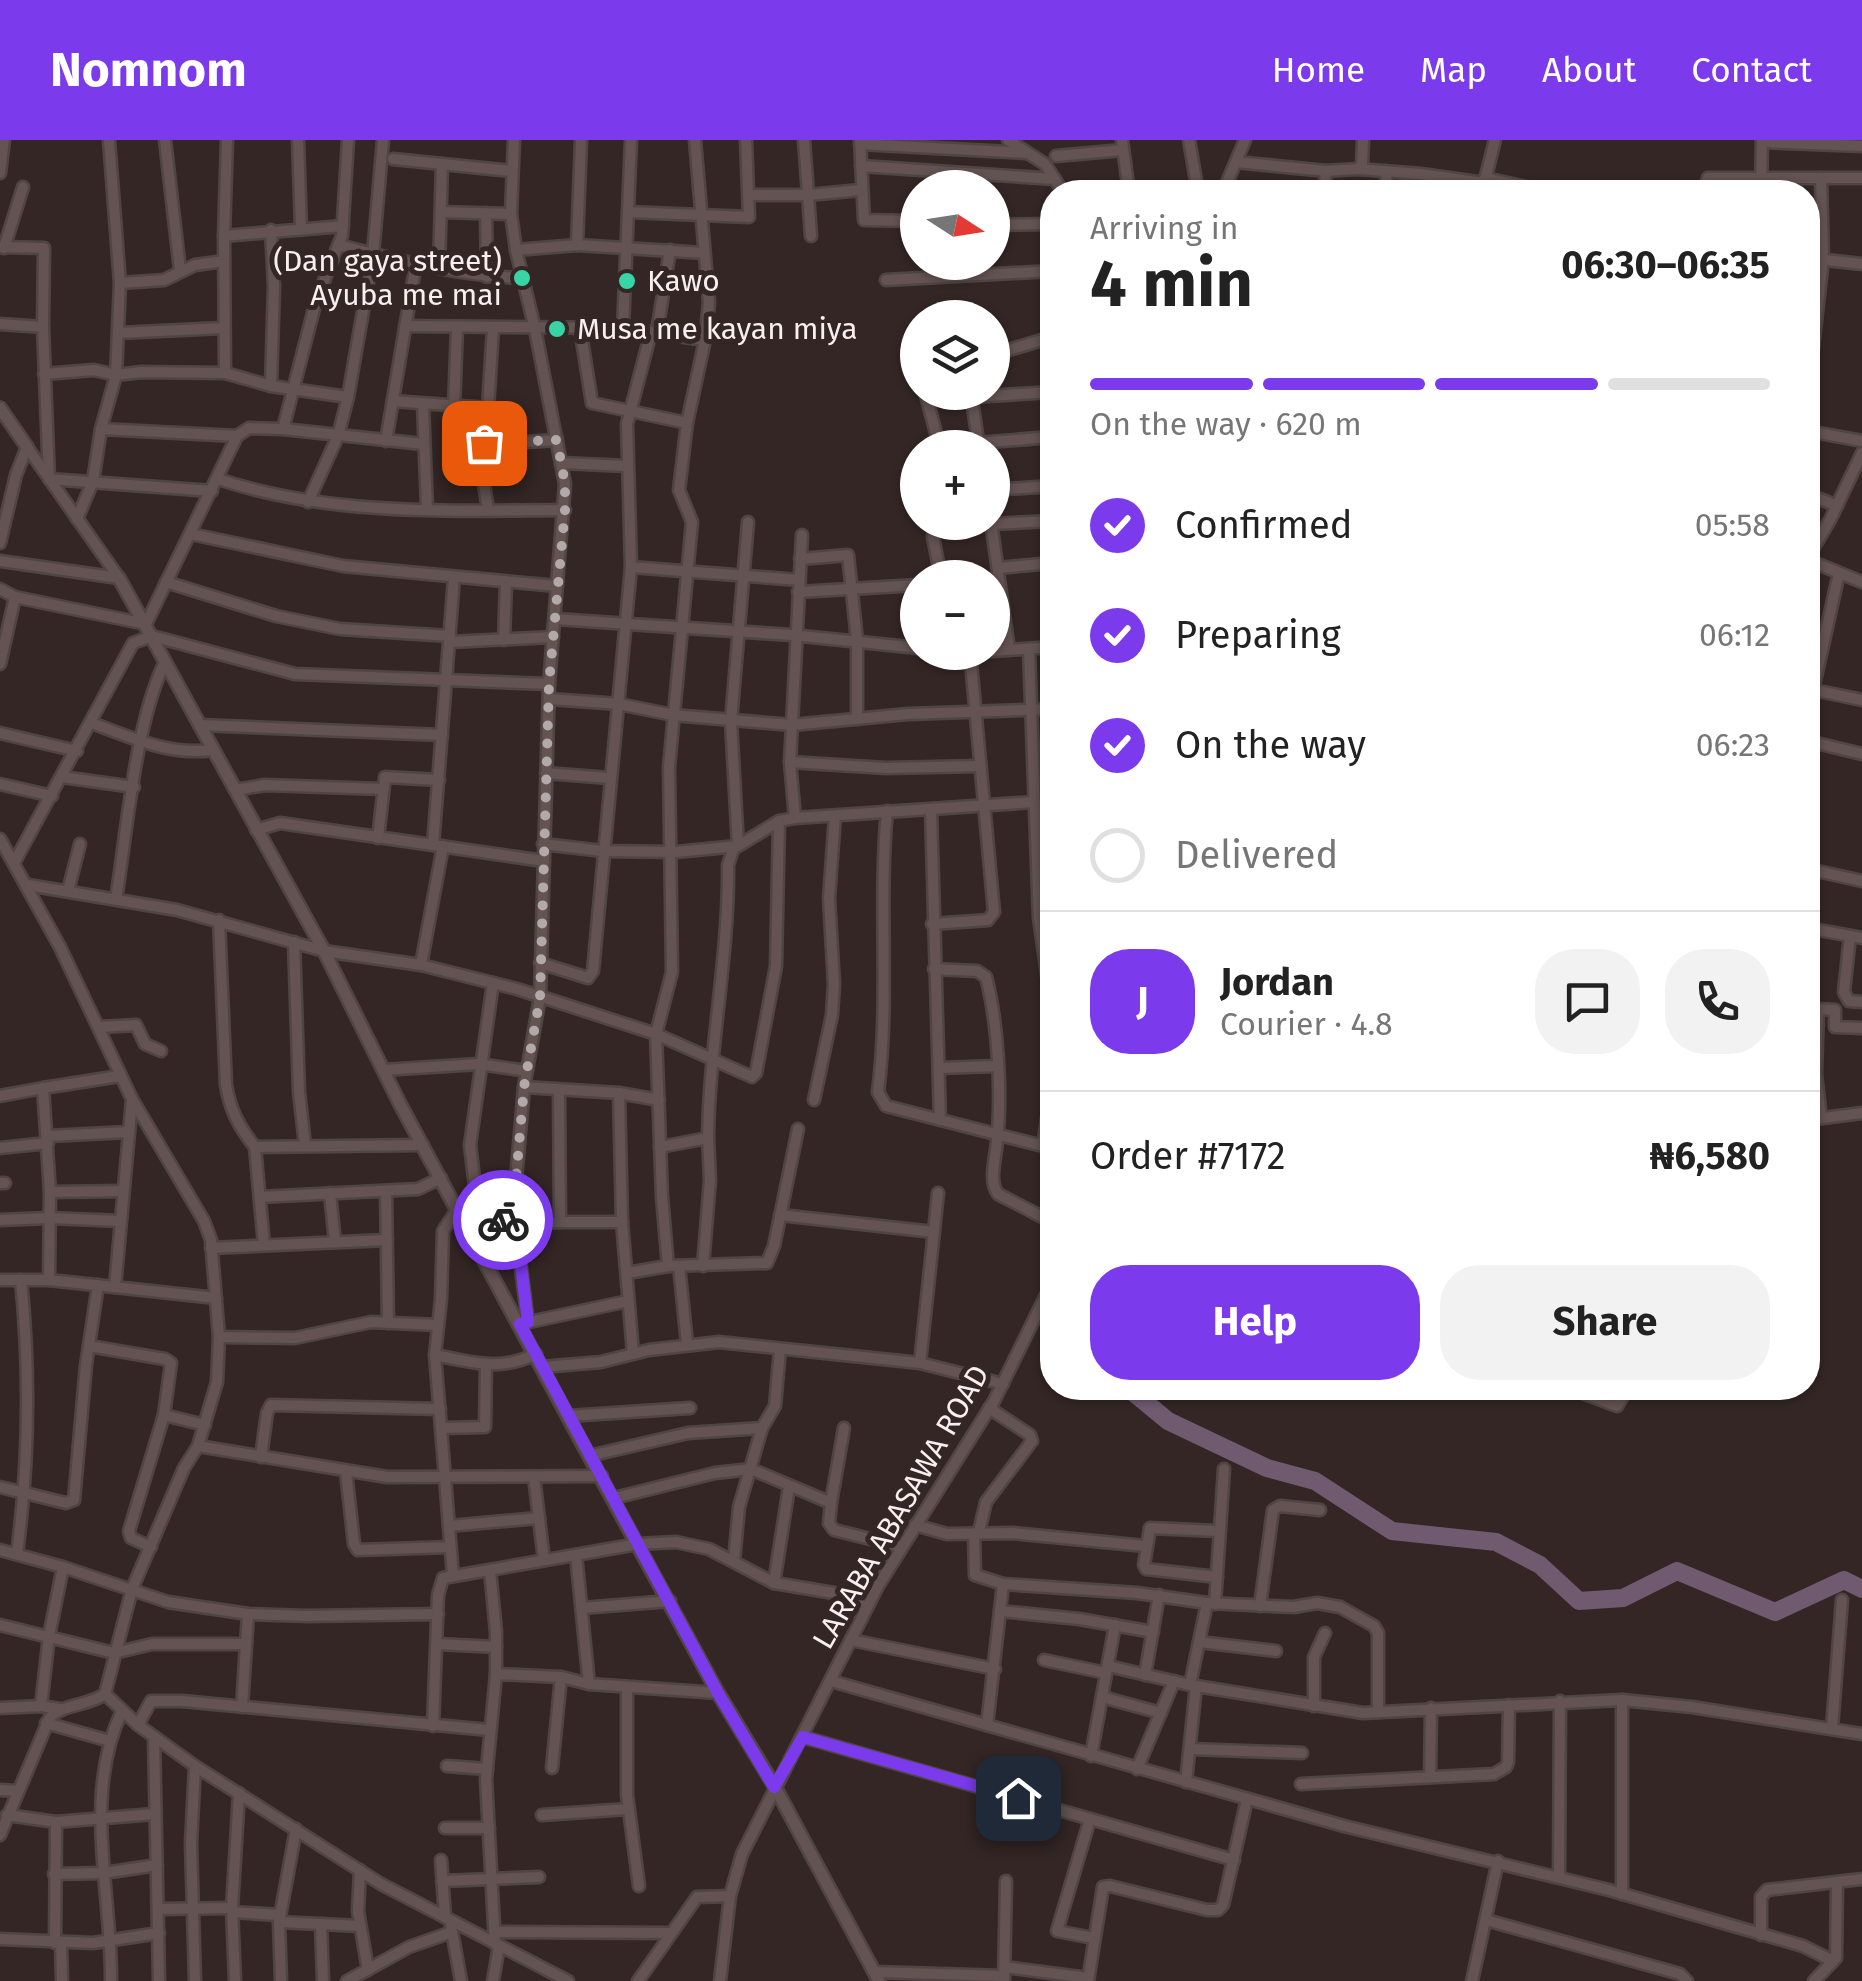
<!DOCTYPE html>
<html lang="en">
<head>
<meta charset="utf-8">
<style>
  body { margin:0; font-family:"Fira Sans",sans-serif; background:#f2f2f2; color:#222; height:100vh; display:flex; flex-direction:column; font-size:38px; white-space:nowrap }
  * { box-sizing:border-box; margin:0 }
  p { font-size:32px; color:#767676 }
  .icon { flex:none; width:55px; height:55px; fill:none; stroke:currentColor; stroke-width:2; stroke-linecap:round; stroke-linejoin:round }
  .map { position:relative; flex:1; overflow:hidden }
  .details { position:absolute; left:1040px; top:40px; width:780px; height:1220px; display:flex; flex-direction:column; background:#fff; border-radius:40px; box-shadow:0 2px 8px #0004 }
  .details>* { flex:none }
  .needle { width:65px; rotate:102deg }
  .tools { position:absolute; left:900px; top:30px; display:grid; gap:20px }
  .tools a { display:grid; place-items:center; width:110px; height:110px; border-radius:50%; background:#fff; box-shadow:0 2px 8px #0004; font-size:50px }
  .pin { position:absolute; display:grid; place-items:center; width:85px; height:85px; color:#fff; margin:-42px; border-radius:20px; box-shadow:0 5px 15px #0006 }
  .courier { position:absolute; display:grid; place-items:center; width:100px; height:100px; margin:-50px; border:8px solid #7c3aed; border-radius:50%; background:#fff; color:#222; box-shadow:0 2px 12px #0007 }
  .headline em { font-style:normal; font-weight:700 }
  .headline div { display:flex; flex-direction:column-reverse }
  .headline { display:flex; align-items:center; justify-content:space-between; height:170px; padding:0 50px }
  h1 { font-size:65px; font-weight:700; line-height:75px }
  .bar { display:grid; grid-template-columns:repeat(4,1fr); gap:15px 10px; align-content:center; height:120px; padding:0 50px }
  .bar i { height:12px; border-radius:8px; background:#e0e0e0 }
  .bar .on { background:#7c3aed }
  .bar p { grid-column:span 4 }
  .line { display:flex; align-items:center; gap:25px; padding:0 50px; border-top:2px solid #e0e0e0 }
  .line div { flex:1 }
  .round { display:grid; place-items:center; flex:none; width:105px; height:105px; border-radius:40px; background:#f2f2f2 }
  ol { padding:0 50px; list-style:none }
  li { display:flex; align-items:center; gap:30px; height:110px }
  li p { margin-inline-start:auto }
  li .icon { padding:10px; border-radius:50%; background:#7c3aed; color:#fff; stroke-width:4 }
  li:last-child { color:#767676 }
  li i { width:55px; height:55px; border:5px solid #e0e0e0; border-radius:50% }
  .button { display:flex; gap:20px; margin-top:auto; padding:20px 50px }
  .button a { flex:1; height:115px; border-radius:40px; background:#7c3aed; color:#fff; font-size:40px; font-weight:700; line-height:115px; text-align:center }
  .button a+a { background:#f2f2f2; color:#222 }
  header { display:flex; align-items:center; gap:60px; box-sizing:border-box; height:140px; padding:0 50px; background:#7c3aed; color:#fff }
  header strong { font-size:48px }
  nav { display:flex; gap:55px; margin-inline-start:auto; font-size:35px }
  .map>svg:first-child { display:block }
  .lines { fill:none; stroke-linecap:round; stroke-linejoin:round }
  .river { stroke:#705a70; stroke-width:18 }
  .minor-casing { stroke:#504544; stroke-width:15 }
  .tertiary-casing { stroke:#504544; stroke-width:16 }
  .minor { stroke:#635352; stroke-width:10 }
  .tertiary { stroke:#635352; stroke-width:11 }
  .done { stroke:#b3a9a8; stroke-width:10; stroke-dasharray:0 18 }
  .route { stroke:#7c3aed; stroke-width:12 }
  .poi-dot { fill:#39d4a5; stroke:#332625; stroke-width:4 }
  .labels { text-anchor:middle; dominant-baseline:central; stroke-width:10; stroke-linejoin:round; paint-order:stroke }
  .poi-label { font-size:30px; fill:#f8efee; stroke:#332625; text-anchor:start }
  .street-label { font-size:30px; fill:#f8efee; stroke:#332625 }
</style>
</head>
<body>
<header>
<strong>Nomnom</strong>
<nav><a>Home</a><a>Map</a><a>About</a><a>Contact</a></nav>
</header>
<div class="map">
<svg width="1862" height="1841" viewBox="0 0 1862 1841">
  <rect width="100%" height="100%" fill="#332625"/>
  <g class="lines">
    <polyline class="river" points="1128,1248 1168,1281 1267,1328 1315,1341 1392,1391 1496,1402 1540,1425 1579,1461 1623,1458 1677,1431 1775,1472 1844,1440 1862,1449"/>
    <g class="minor-casing">
      <g id="minor">
        <polyline points="165,0 180,130"/>
        <polyline points="227,0 224,96 343,86"/>
        <polyline points="298,0 301,88"/>
        <polyline points="695,0 709,163 705,200 687,283 679,350 692,382 669,627 672,832 656,894 662,1057 668,1126 767,1123 774,1106 798,989"/>
        <polyline points="804,0 811,96"/>
        <polyline points="860,0 864,80 918,81"/>
        <polyline points="1008,0 1045,24 1063,52"/>
        <polyline points="1122,0 1129,52"/>
        <polyline points="1189,0 1198,52"/>
        <polyline points="1762,2 1862,6"/>
        <polyline points="860,4 1027,13"/>
        <polyline points="1056,16 1123,10"/>
        <polyline points="393,19 511,31"/>
        <polyline points="1236,22 1326,31 1358,29 1362,24 1363,0"/>
        <polyline points="861,26 1055,39"/>
        <polyline points="1358,29 1421,34 1484,43"/>
        <polyline points="1386,31 1387,52"/>
        <polyline points="0,33 4,0"/>
        <polyline points="1485,38 1549,52"/>
        <polyline points="1223,52 1245,0"/>
        <polyline points="1324,52 1326,31"/>
        <polyline points="1482,52 1495,0"/>
        <polyline points="1703,52 1708,38 1862,38"/>
        <polyline points="1761,52 1762,0"/>
        <polyline points="749,55 808,55 861,50"/>
        <polyline points="441,72 511,74"/>
        <polyline points="628,72 749,77 746,0"/>
        <polyline points="486,73 487,137"/>
        <polyline points="992,85 1052,84"/>
        <polyline points="271,90 274,146 271,246"/>
        <polyline points="224,96 225,233"/>
        <path d="M339,105c60,16 122,31 184,33"/>
        <polyline points="577,105 581,0"/>
        <polyline points="0,107 44,108 43,187 49,339 212,351"/>
        <polyline points="4,108 23,47"/>
        <polyline points="516,110 577,105 704,113"/>
        <polyline points="1808,118 1862,124"/>
        <polyline points="439,128 442,24"/>
        <polyline points="886,140 1052,131"/>
        <polyline points="120,143 164,140 195,125 224,121"/>
        <polyline points="0,184 43,187"/>
        <polyline points="405,186 623,188 705,200"/>
        <polyline points="580,188 592,263 687,283"/>
        <polyline points="623,188 631,0"/>
        <polyline points="657,192 670,110"/>
        <polyline points="118,193 223,188"/>
        <polyline points="992,215 1052,197"/>
        <polyline points="44,234 94,230 116,235 141,232 225,233 271,246 348,257"/>
        <polyline points="925,252 940,308"/>
        <polyline points="1808,253 1823,119 1821,38"/>
        <polyline points="971,254 979,307"/>
        <polyline points="972,257 1052,252"/>
        <polyline points="393,261 488,268 493,188"/>
        <polyline points="423,264 427,369"/>
        <polyline points="454,268 457,188"/>
        <polyline points="101,289 116,235 120,143 109,0"/>
        <polyline points="283,289 316,161 342,96 348,0"/>
        <polyline points="1808,291 1862,301"/>
        <polyline points="386,301 416,123"/>
        <polyline points="940,306 1052,297"/>
        <polyline points="562,323 626,326"/>
        <path d="M218,339c111,37 231,32 347,31"/>
        <polyline points="992,350 1052,346"/>
        <polyline points="1808,354 1837,366"/>
        <polyline points="308,362 338,296 348,257 373,114 383,0"/>
        <polyline points="488,370 479,312 481,305 557,300"/>
        <polyline points="77,379 93,341 101,289 237,296"/>
        <polyline points="935,382 933,397 941,438"/>
        <polyline points="991,382 1009,510"/>
        <polyline points="992,384 1052,381"/>
        <polyline points="191,394 343,426 557,446"/>
        <polyline points="0,403 16,335 27,307 119,438"/>
        <polyline points="1808,417 1830,380 1862,313"/>
        <polyline points="800,419 848,415 857,500 857,579"/>
        <polyline points="1808,420 1862,442"/>
        <polyline points="0,421 119,438"/>
        <polyline points="631,427 799,440"/>
        <polyline points="998,428 1052,423"/>
        <polyline points="166,442 276,476 340,489 450,496"/>
        <polyline points="0,449 15,457 146,484 237,296 249,288 283,289 423,304"/>
        <polyline points="798,452 918,445"/>
        <polyline points="555,479 792,495 918,508"/>
        <polyline points="504,500 506,442"/>
        <polyline points="450,502 553,497"/>
        <polyline points="1029,510 1039,778 1052,870"/>
        <polyline points="992,511 1052,507"/>
        <polyline points="0,524 15,457"/>
        <polyline points="1809,549 1862,560"/>
        <polyline points="1813,550 1839,433"/>
        <polyline points="549,559 619,564 673,575 792,585 908,574 1052,569"/>
        <path d="M92,583c38,14 77,33 120,27"/>
        <polyline points="199,585 442,595"/>
        <polyline points="0,593 77,611"/>
        <polyline points="1808,601 1862,614"/>
        <polyline points="790,622 886,628 979,626"/>
        <polyline points="546,633 609,638"/>
        <polyline points="62,637 134,647"/>
        <polyline points="0,644 52,656"/>
        <polyline points="235,650 265,645 382,649"/>
        <polyline points="931,670 940,980"/>
        <path d="M887,671c-9,94 3,187 -9,281l8,14 153,39 5,-5 8,-57"/>
        <polyline points="795,678 790,622 802,395"/>
        <polyline points="256,690 280,683 544,721"/>
        <polyline points="378,698 385,637 439,640"/>
        <polyline points="1036,698 1052,698"/>
        <path d="M0,699l60,108 72,152 72,122 7,19 8,97 -2,45 -19,64 -14,22 -52,121 -27,105c-17,12 -38,9 -55,23l-50,118"/>
        <polyline points="543,704 603,711 676,712 738,706 779,681 795,678 1035,662"/>
        <polyline points="433,705 454,438"/>
        <polyline points="738,706 731,581 748,382"/>
        <polyline points="14,723 133,503 152,496 295,534 549,544"/>
        <polyline points="1808,729 1862,741"/>
        <polyline points="28,745 177,770 324,811 421,825 517,849 656,894 752,937 756,933 776,826 779,681"/>
        <polyline points="68,751 80,704"/>
        <path d="M116,759c11,-69 19,-174 48,-235"/>
        <path d="M219,780l7,165c4,25 13,42 29,62"/>
        <polyline points="932,784 988,780 994,772 970,512"/>
        <polyline points="1808,788 1862,798"/>
        <polyline points="1850,796 1844,852 1849,861 1862,862"/>
        <polyline points="294,802 299,952 305,1005"/>
        <polyline points="540,823 588,838 593,831 631,427 627,284 651,192"/>
        <polyline points="421,825 443,706"/>
        <path d="M934,829l43,2 9,6c12,46 16,116 11,164 -1,17 -9,40 1,53l54,28"/>
        <polyline points="100,887 136,885 145,904 161,911"/>
        <polyline points="939,928 997,926"/>
        <polyline points="383,930 479,924 527,931"/>
        <polyline points="524,947 619,953 659,960"/>
        <polyline points="619,953 622,1082 633,1213"/>
        <polyline points="0,956 43,948"/>
        <polyline points="814,960 832,875 834,844 829,758 835,676"/>
        <polyline points="1821,978 1816,934 1818,869 1835,870 1835,887 1862,888"/>
        <polyline points="1808,980 1862,973"/>
        <polyline points="48,996 128,992"/>
        <path d="M660,1007l48,-9c1,-91 21,-181 20,-273l6,-18"/>
        <polyline points="0,1008 48,1003"/>
        <polyline points="0,1043 5,1043"/>
        <polyline points="386,1051 388,1183"/>
        <polyline points="50,1052 123,1051"/>
        <polyline points="330,1053 335,1102"/>
        <polyline points="260,1057 418,1049 441,1038"/>
        <polyline points="780,1075 934,1092"/>
        <polyline points="496,1079 524,1084 560,1082 559,950"/>
        <polyline points="0,1080 50,1078 120,1081"/>
        <polyline points="560,1082 622,1082"/>
        <polyline points="515,1083 528,1182"/>
        <polyline points="480,1087 470,1005 493,843"/>
        <polyline points="472,1092 509,1072 514,1062 524,947 540,857 549,544 565,344 535,189 516,110 511,74 514,0"/>
        <polyline points="264,1105 255,1007 423,1005"/>
        <polyline points="211,1108 387,1100"/>
        <polyline points="679,1126 687,1203"/>
        <polyline points="703,1126 710,1040 708,998"/>
        <polyline points="627,1133 668,1126"/>
        <polyline points="0,1140 49,1140 216,1158"/>
        <polyline points="49,1140 50,1052 43,948 120,936"/>
        <polyline points="115,1147 132,960"/>
        <polyline points="520,1184 628,1161"/>
        <polyline points="219,1197 295,1198 371,1182 438,1185"/>
        <polyline points="89,1206 165,1219 171,1223 164,1275 129,1391 131,1398 151,1407"/>
        <path d="M435,1215c38,7 64,17 101,-1"/>
        <polyline points="920,1223 938,1053"/>
        <polyline points="542,1227 601,1222 649,1210 719,1202 920,1223 1003,1244"/>
        <polyline points="1569,1248 1617,1266 1628,1248"/>
        <polyline points="164,1275 205,1285"/>
        <polyline points="568,1276 690,1268"/>
        <polyline points="442,1288 485,1287 486,1224"/>
        <polyline points="198,1306 387,1337 602,1336"/>
        <polyline points="589,1316 688,1293 762,1288"/>
        <polyline points="261,1317 267,1273 271,1265 440,1269"/>
        <polyline points="346,1332 354,1404 358,1410 450,1407"/>
        <polyline points="534,1337 544,1420"/>
        <polyline points="0,1347 66,1363 74,1360 86,1225 98,1145"/>
        <polyline points="614,1358 715,1333 751,1329 831,1363 829,1383 834,1390 902,1407"/>
        <polyline points="831,1363 844,1288"/>
        <polyline points="915,1385 947,1394 1012,1393 1145,1406"/>
        <polyline points="449,1386 539,1378"/>
        <polyline points="979,1392 986,1362 1032,1301 1030,1295 989,1268"/>
        <polyline points="974,1393 975,1435 1003,1444 1137,1453 1207,1463 1294,1467 1317,1463 1340,1467 1374,1486 1378,1493 1378,1572"/>
        <polyline points="0,1410 63,1427 168,1462 248,1474 307,1476 438,1474"/>
        <path d="M17,1413c12,-90 13,-183 4,-273"/>
        <polyline points="576,1415 589,1544"/>
        <polyline points="734,1421 739,1367 762,1288 775,1266 780,1209"/>
        <polyline points="490,1430 496,1492 496,1534"/>
        <polyline points="453,1436 435,1215 441,1159 443,1091 458,1068"/>
        <polyline points="1217,1437 1146,1429 1144,1425 1150,1388 1218,1391"/>
        <polyline points="774,1443 789,1347"/>
        <polyline points="1215,1464 1224,1329"/>
        <polyline points="1260,1466 1273,1370 1280,1366 1320,1370"/>
        <polyline points="582,1468 670,1461"/>
        <polyline points="1000,1471 1079,1479 1153,1492"/>
        <polyline points="0,1485 114,1513 152,1504 246,1504"/>
        <polyline points="851,1500 995,1529"/>
        <polyline points="1199,1502 1276,1511"/>
        <polyline points="438,1504 496,1507"/>
        <polyline points="1044,1520 1106,1533"/>
        <polyline points="1108,1526 1190,1545 1363,1573 1622,1560 1692,1567 1862,1594"/>
        <polyline points="1145,1535 1159,1455"/>
        <polyline points="831,1541 1344,1686 1609,1750 1803,1806 1833,1821"/>
        <polyline points="1190,1545 1207,1463"/>
        <polyline points="627,1547 627,1655 639,1746"/>
        <polyline points="105,1554 138,1585 195,1626 381,1744 568,1841"/>
        <polyline points="1102,1557 1161,1573"/>
        <polyline points="1622,1560 1622,1754"/>
        <polyline points="41,1566 49,1496 63,1427"/>
        <polyline points="1314,1566 1314,1517 1325,1493"/>
        <polyline points="242,1567 248,1474"/>
        <polyline points="0,1568 41,1566 60,1569"/>
        <polyline points="46,1583 110,1601"/>
        <polyline points="138,1585 151,1561 182,1561 489,1590"/>
        <polyline points="987,1585 1003,1444"/>
        <polyline points="433,1586 438,1455 443,1438 638,1404 676,1402 709,1409 774,1443 834,1453 867,1468"/>
        <polyline points="1832,1588 1842,1460"/>
        <polyline points="154,1597 159,1841"/>
        <polyline points="803,1597 1234,1720"/>
        <polyline points="1190,1609 1302,1613"/>
        <polyline points="1091,1616 1115,1485"/>
        <polyline points="447,1626 487,1629"/>
        <polyline points="552,1628 561,1537"/>
        <polyline points="1137,1629 1174,1541"/>
        <polyline points="1430,1637 1431,1568"/>
        <polyline points="1186,1642 1196,1546"/>
        <polyline points="1301,1644 1494,1634 1506,1627 1508,1622 1509,1565"/>
        <polyline points="0,1650 16,1651"/>
        <polyline points="7,1675 56,1682 154,1674"/>
        <polyline points="542,1675 628,1669"/>
        <polyline points="1090,1679 1057,1791 1093,1798"/>
        <polyline points="445,1688 489,1688"/>
        <polyline points="441,1720 445,1777"/>
        <polyline points="360,1730 358,1771 368,1830"/>
        <polyline points="54,1734 104,1733 157,1725"/>
        <polyline points="1559,1737 1560,1561"/>
        <polyline points="442,1741 539,1737"/>
        <polyline points="159,1769 232,1768"/>
        <polyline points="232,1772 280,1775"/>
        <polyline points="1486,1780 1680,1834 1687,1841"/>
        <polyline points="279,1782 360,1786"/>
        <polyline points="321,1784 323,1841"/>
        <polyline points="451,1786 461,1841"/>
        <polyline points="494,1792 671,1793"/>
        <polyline points="1761,1795 1761,1757 1767,1750 1862,1739"/>
        <polyline points="0,1799 93,1803 159,1793"/>
        <polyline points="55,1803 56,1682"/>
        <polyline points="61,1803 62,1841"/>
        <polyline points="495,1804 486,1639 496,1534 561,1537 589,1544 718,1553"/>
        <polyline points="1005,1827 1088,1838"/>
        <polyline points="874,1832 1004,1836"/>
        <polyline points="1004,1840 1006,1741"/>
        <path d="M111,1841c1,-88 -29,-187 11,-270"/>
        <polyline points="195,1841 191,1703 195,1626"/>
        <polyline points="235,1841 232,1768 239,1653"/>
        <polyline points="281,1841 279,1782 296,1689"/>
        <polyline points="347,1841 409,1807 452,1792"/>
        <polyline points="493,1841 499,1806"/>
        <polyline points="638,1841 697,1757 730,1756"/>
        <polyline points="720,1841 730,1756 742,1714 878,1446 994,1261 1052,1143"/>
        <polyline points="1088,1841 1103,1747 1110,1746 1207,1770 1218,1770 1223,1765 1247,1659"/>
        <polyline points="1472,1841 1498,1721"/>
        <polyline points="1814,1841 1836,1818 1837,1743"/>
      </g>
    </g>
    <g class="tertiary-casing">
      <g id="tertiary">
        <polyline points="0,268 27,307"/>
        <polyline points="119,438 324,811 400,964 583,1305 718,1553 775,1647 879,1841"/>
      </g>
    </g>
    <use href="#minor" class="minor"/>
    <use href="#tertiary" class="tertiary"/>
  </g>
  <g class="lines">
    <polyline class="done" points="484,303 557,300 565,344 565,370 549,544 540,858 524,947 514,1062 509,1072 496,1079 503,1080"/>
    <polyline class="route" points="503,1080 516,1083 528,1182 520,1184 718,1553 774,1647 803,1597 1018,1658"/>
  </g>
  <g class="poi-dot">
    <circle cx="522" cy="138" r="10"/>
    <circle cx="627" cy="141" r="10"/>
    <circle cx="557" cy="189" r="10"/>
  </g>
  <g class="labels">
    <g class="poi-label">
      <text x="502" y="121" text-anchor="end">(Dan gaya street)<tspan x="502" dy="34">Ayuba me mai</tspan></text>
      <text x="647" y="141">Kawo</text>
      <text x="577" y="189">Musa me kayan miya</text>
    </g>
    <g class="street-label">
      <text transform="translate(901 1367) rotate(-60)">LARABA ABASAWA ROAD</text>
    </g>
  </g>
</svg>
<div class="tools">
<a><svg class="needle" viewBox="-14 -14 28 28"><path d="M0-13l5 13h-10z" fill="#e53935"/><path d="M0 13l5-13h-10z" fill="#767676"/></svg></a>
<a><svg class="icon" aria-label="layers" viewBox="0 0 24 24"><path d="M12 4l9 5-9 5-9-5zM3 14l9 5 9-5"/></svg></a>
<a>+</a>
<a>−</a>
</div>
<div class="pin" style="left:484px;top:303px;background:#ea580c"><svg class="icon" aria-label="bag" viewBox="0 0 24 24"><path d="M5 8h14l-1 12H6zM9 8a3 3 0 0 1 6 0"/></svg></div>
<div class="pin" style="left:1018px;top:1658px;background:#1f2937"><svg class="icon" aria-label="home" viewBox="0 0 24 24"><path d="M3 11l9-7 9 7M6 9v11h12V9"/></svg></div>
<div class="courier" style="left:503px;top:1080px"><svg class="icon" aria-label="bike" viewBox="0 0 24 24"><circle cx="6" cy="16" r="4"/><circle cx="18" cy="16" r="4"/><path d="M6 16l4-8h5l3 8M10 8l3 8H6M13 5h3"/></svg></div>
<section class="details">
<div class="headline"><div><h1>4 min</h1><p>Arriving in</p></div><em>06:30–06:35</em></div>
<div class="bar"><i class="on"></i><i class="on"></i><i class="on"></i><i></i><p>On the way · 620 m</p></div>
<ol>
<li><svg class="icon" aria-label="check" viewBox="0 0 24 24"><path d="M5 12l5 5 9-10"/></svg>Confirmed<p>05:58</p></li>
<li><svg class="icon" aria-label="check" viewBox="0 0 24 24"><path d="M5 12l5 5 9-10"/></svg>Preparing<p>06:12</p></li>
<li><svg class="icon" aria-label="check" viewBox="0 0 24 24"><path d="M5 12l5 5 9-10"/></svg>On the way<p>06:23</p></li>
<li><i></i>Delivered</li>
</ol>
<div class="line" style="height:180px"><b class="round" style="background:#7c3aed;color:#fff">J</b><div><b>Jordan</b><p>Courier · 4.8</p></div><a class="round"><svg class="icon" aria-label="chat" viewBox="0 0 24 24"><path d="M4 5h16v11H9l-5 4z"/></svg></a><a class="round"><svg class="icon" aria-label="phone" viewBox="0 0 24 24"><path d="M5 4h4l2 5-3 2q2 4 5 5l2-3 5 2v4C11 20 4 13 5 4z"/></svg></a></div>
<div class="line" style="height:130px"><div>Order #7172</div><b>₦6,580</b></div>
<div class="button"><a>Help</a><a>Share</a></div>
</section>
</div>
</body>
</html>
